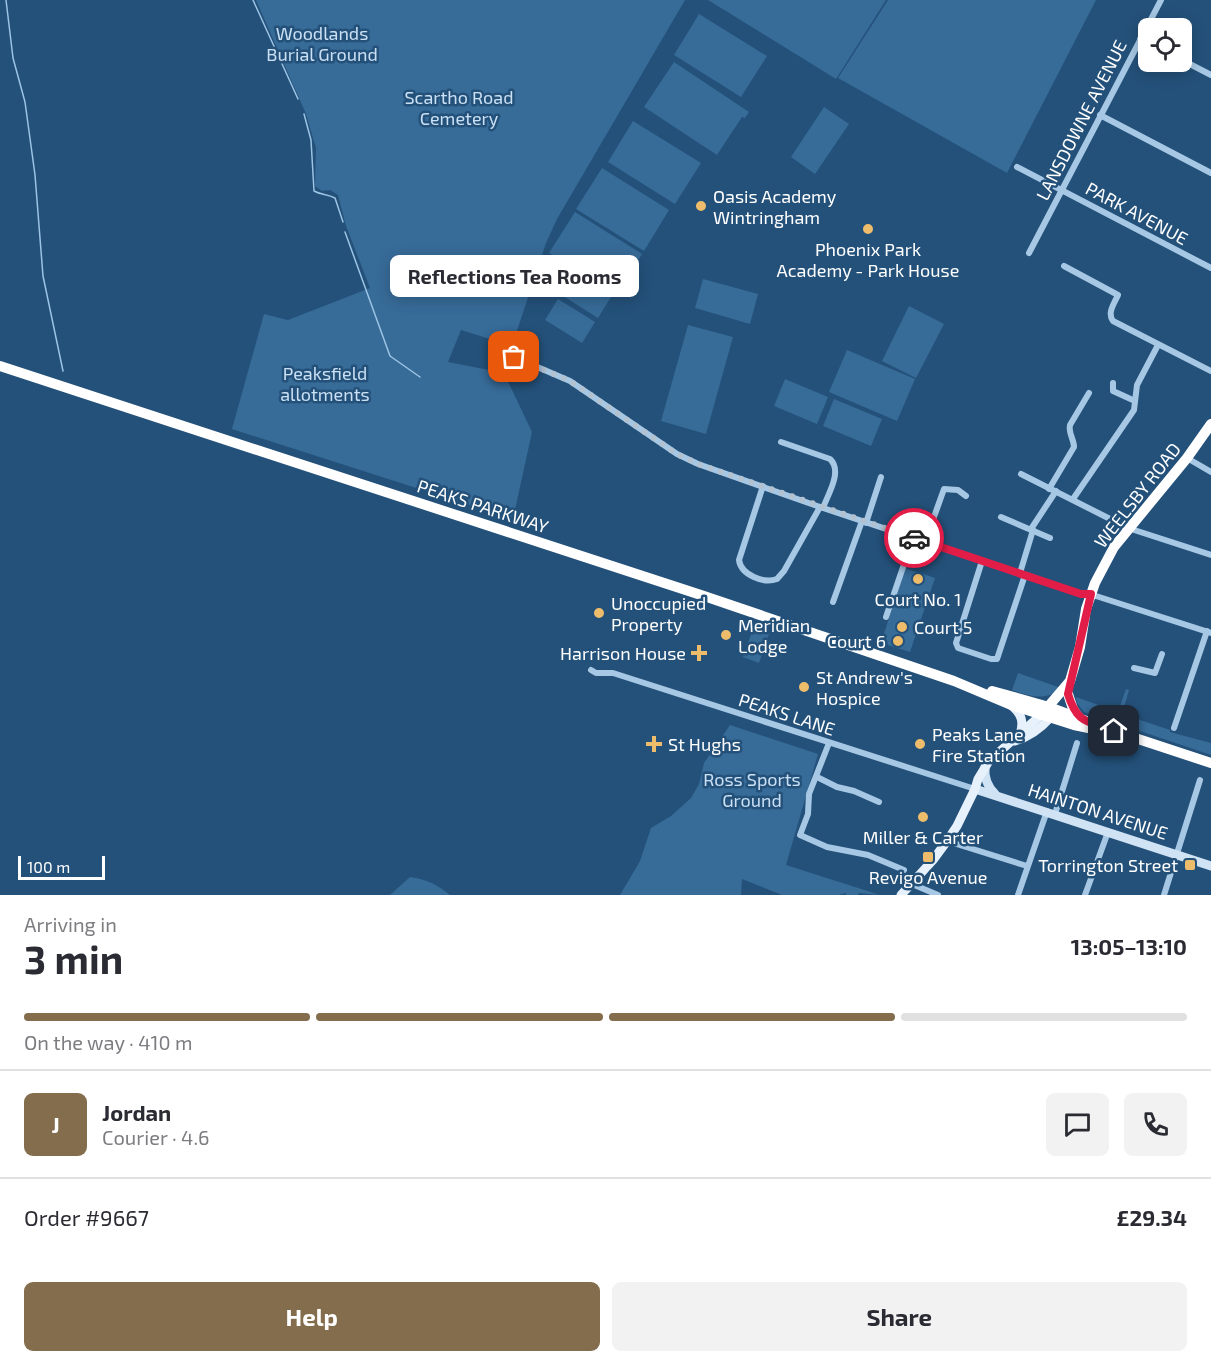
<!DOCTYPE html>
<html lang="en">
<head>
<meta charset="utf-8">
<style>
  body { margin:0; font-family:"Exo 2",sans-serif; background:#f2f2f3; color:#2b2b33; height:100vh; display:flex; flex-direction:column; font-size:22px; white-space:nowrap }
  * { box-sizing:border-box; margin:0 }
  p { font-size:20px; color:#7c7c81 }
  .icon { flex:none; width:33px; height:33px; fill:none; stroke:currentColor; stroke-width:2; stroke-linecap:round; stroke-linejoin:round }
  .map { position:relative; height:895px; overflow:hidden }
  .details { display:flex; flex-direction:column; background:#fff; flex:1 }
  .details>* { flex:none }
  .fabs { position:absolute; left:1138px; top:18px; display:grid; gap:12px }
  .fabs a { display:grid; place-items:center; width:54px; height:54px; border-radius:9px; background:#fff; box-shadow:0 3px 15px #0003; font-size:30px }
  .scale { position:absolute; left:18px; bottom:15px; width:87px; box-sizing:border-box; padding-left:6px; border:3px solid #fff; border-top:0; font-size:16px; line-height:21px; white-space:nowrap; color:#fff; -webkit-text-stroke:4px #24517a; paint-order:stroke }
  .pin { position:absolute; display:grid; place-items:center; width:51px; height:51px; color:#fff; margin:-26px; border-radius:12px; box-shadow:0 3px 9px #0006 }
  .courier { position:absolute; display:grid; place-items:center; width:60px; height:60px; margin:-30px; border:4px solid #e11d48; border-radius:50%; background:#fff; color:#222; box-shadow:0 2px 8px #0007 }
  .bubble { position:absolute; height:42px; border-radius:9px; background:#fff; box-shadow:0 3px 15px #0003; font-size:20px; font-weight:700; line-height:42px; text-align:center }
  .overview em { font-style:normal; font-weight:700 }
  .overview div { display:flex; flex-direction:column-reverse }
  .overview { display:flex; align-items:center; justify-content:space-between; height:102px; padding:0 24px }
  h1 { font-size:39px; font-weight:700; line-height:45px }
  .bar { display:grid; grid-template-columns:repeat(4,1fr); gap:9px 6px; align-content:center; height:72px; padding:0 24px }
  .bar i { height:8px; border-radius:4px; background:#e1e1e2 }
  .bar .on { background:#836d4c }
  .bar p { grid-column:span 4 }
  .line { display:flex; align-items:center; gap:15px; padding:0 24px; border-top:2px solid #e1e1e2 }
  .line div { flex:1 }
  .round { display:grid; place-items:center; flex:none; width:63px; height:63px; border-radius:9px; background:#f2f2f3 }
  .action { display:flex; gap:12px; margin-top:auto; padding:12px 24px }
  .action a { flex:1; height:69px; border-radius:9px; background:#836d4c; color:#fff; font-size:24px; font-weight:700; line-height:69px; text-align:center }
  .action a+a { background:#f2f2f3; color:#2b2b33 }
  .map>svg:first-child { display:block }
  .green { fill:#376b98 }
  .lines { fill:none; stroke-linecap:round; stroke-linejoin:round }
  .stream { stroke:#9bc4e5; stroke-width:1.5 }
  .street { stroke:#a7c8e4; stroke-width:6 }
  .secondary { stroke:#d0e3f4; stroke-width:9 }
  .primary { stroke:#e7f1fc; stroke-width:9 }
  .highway { stroke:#fff; stroke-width:10 }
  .done { stroke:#b2c2d0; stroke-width:6; stroke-dasharray:0 10.8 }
  .route { stroke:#e11d48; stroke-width:8 }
  .poi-dot { fill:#eebd6b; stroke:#24517a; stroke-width:2 }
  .labels { text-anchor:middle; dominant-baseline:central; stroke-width:5; stroke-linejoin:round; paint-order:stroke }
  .park-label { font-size:18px; fill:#cae0f4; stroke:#24517a }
  .street-label { font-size:18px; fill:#fff; stroke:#24517a }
  .poi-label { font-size:18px; fill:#fff; stroke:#24517a; text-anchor:start }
</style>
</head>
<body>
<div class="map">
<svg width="1211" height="895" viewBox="0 0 1211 895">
  <rect width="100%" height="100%" fill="#24517a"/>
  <g class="green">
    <polygon points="256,0 685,0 557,219 546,243 512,346 461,330 448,362 504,373 532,432 513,519 232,429 264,314 288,320 370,288 346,226 338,195 330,190 322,191 315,186 316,148 306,114"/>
    <polygon points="708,0 886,0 836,79"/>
    <polygon points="888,0 1096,0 1007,173 838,78"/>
    <polygon points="699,14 767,56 741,97 674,55"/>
    <polygon points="674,62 749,112 745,118 742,117 717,155 644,107"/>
    <polygon points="824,107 849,124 815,174 791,157"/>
    <polygon points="633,121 701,163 675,204 608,162"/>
    <polygon points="602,168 669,210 644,251 576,209"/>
    <polygon points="575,212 642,254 617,295 549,253"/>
    <polygon points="573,273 611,297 598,318 560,294"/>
    <polygon points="703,279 758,294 750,324 695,308"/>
    <polygon points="558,299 595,322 582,343 545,320"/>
    <polygon points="909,306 944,324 916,378 882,361"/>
    <polygon points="688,325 733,337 706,434 661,421"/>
    <polygon points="847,350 915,379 897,421 829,392"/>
    <polygon points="785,379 828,397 817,424 774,406"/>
    <polygon points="834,399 882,419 871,446 823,426"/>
    <polygon points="905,568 935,578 910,652 881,643"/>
    <polygon points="753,629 769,634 759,663 743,657"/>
    <path d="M1018,673l43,15c-15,14 -32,8 -49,2z"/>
    <polygon points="1126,689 1129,690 1122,714 1170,730 1170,732 1211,743 1211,755 1084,712 1077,703 1076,697 1118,712"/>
    <polygon points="730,725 818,754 786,865 880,895 859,893 858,895 846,895 846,893 839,895 782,895 742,879 741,895 620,895 640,861 651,828 671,816 691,798 699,784 704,763"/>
    <path d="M410,877c16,2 28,8 40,18h-60z"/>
  </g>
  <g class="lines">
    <g class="stream">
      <polyline points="6,0 13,58 25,102 35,175 43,276 63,371"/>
      <polyline points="253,0 298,99"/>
      <path d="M304,114l7,26 3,51c7,4 13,3 21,7l8,24"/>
      <polyline points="345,232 390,356 420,377"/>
    </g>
    <g class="street">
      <polyline points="1140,39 1149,44"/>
      <polyline points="1182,60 1211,75"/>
      <polyline points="1100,115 1211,173"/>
      <polyline points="1017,167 1211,268"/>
      <polyline points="1029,253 1161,0"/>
      <path d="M1064,266l54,29c-4,9 -11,18 -5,26l98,50"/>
      <polyline points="514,357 570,381 677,454 698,464 820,507 1081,594 1096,596 1211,633"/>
      <polyline points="1113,383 1113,391 1135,401"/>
      <path d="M781,442l49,17c13,12 -2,35 -7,49"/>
      <polyline points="1187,458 1211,472"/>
      <polyline points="1021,474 1128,528 1211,555"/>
      <path d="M763,486l-24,74c2,15 25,24 38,19l7,-8 36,-64"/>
      <path d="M1049,489l25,-42c0,-8 -6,-14 -4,-22l19,-32"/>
      <polyline points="1073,499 1134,410 1137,385 1158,345"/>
      <polyline points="1001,517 1050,538"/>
      <polyline points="866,523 881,477"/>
      <polyline points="1031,529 1056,491"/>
      <polyline points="925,542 944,489 958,490 966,496"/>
      <polyline points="982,561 956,643 958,648 991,659 997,659 1025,575"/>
      <polyline points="1020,573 1033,530"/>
      <polyline points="833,602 862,521"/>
      <polyline points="886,617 913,538"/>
      <polyline points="1134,668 1155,673 1162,654"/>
      <polyline points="591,670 596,673 613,673 975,789"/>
      <polyline points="1174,728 1207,631"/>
      <polyline points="829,743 809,794 808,814 800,835 827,847 868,855 904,870"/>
      <polyline points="817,777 837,787 854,791 879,802"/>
      <polyline points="1055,814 1077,743"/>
      <polyline points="947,841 1027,866"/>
      <polyline points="912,884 938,895"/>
      <polyline points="1018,895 1047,811"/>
      <polyline points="1085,895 1108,832"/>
      <polyline points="1164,895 1200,780"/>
    </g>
    <g class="secondary">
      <path d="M985,767c-1,11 2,19 10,27"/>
      <polyline points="975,789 1211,866"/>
    </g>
    <g class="primary">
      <path d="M1011,705c11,9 13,17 9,30"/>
      <path d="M1015,741c14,-4 25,-12 35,-23"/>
      <polyline points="901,895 933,860 947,841 957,826 975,789 978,779 989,761 1041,715"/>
    </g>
    <g class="highway">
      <polyline points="0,366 704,596 954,681 1011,705 1074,725 1132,737"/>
      <polyline points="992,691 1049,707 1094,724"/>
      <polyline points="1068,694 1073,709 1079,718"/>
      <polyline points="1041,715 1070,681 1080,647 1086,609 1095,583 1114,547 1187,458 1211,424"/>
      <polyline points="1126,735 1211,763"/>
    </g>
  </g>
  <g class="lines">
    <polyline class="done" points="514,357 570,381 677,454 698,464 914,538"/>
    <path class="route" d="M914,538l167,56h10l-23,100c9,30 20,27 46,37"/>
  </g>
  <g class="poi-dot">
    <circle cx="701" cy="206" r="6"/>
    <circle cx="868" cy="229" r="6"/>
    <circle cx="918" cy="579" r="6"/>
    <circle cx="599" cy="613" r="6"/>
    <circle cx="902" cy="627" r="6"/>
    <circle cx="726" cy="635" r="6"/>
    <circle cx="898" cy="641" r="6"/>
    <path d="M696 644h6v6h6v6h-6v6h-6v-6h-6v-6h6z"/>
    <circle cx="804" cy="687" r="6"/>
    <path d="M651 735h6v6h6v6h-6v6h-6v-6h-6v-6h6z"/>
    <circle cx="920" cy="744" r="6"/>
    <circle cx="923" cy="817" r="6"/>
    <rect x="922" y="851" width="12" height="12" rx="3"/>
    <rect x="1184" y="859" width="12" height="12" rx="3"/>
  </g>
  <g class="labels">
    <g class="park-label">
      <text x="322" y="33">Woodlands<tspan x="322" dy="21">Burial Ground</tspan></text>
      <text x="459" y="97">Scartho Road<tspan x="459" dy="21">Cemetery</tspan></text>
      <text x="325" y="373">Peaksfield<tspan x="325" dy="21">allotments</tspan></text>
      <text x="752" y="779">Ross Sports<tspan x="752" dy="21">Ground</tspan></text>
    </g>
    <g class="street-label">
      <text transform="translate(1081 120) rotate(-63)">LANSDOWNE AVENUE</text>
      <text transform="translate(1137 213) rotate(28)">PARK AVENUE</text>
      <text transform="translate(1137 495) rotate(-52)">WEELSBY ROAD</text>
      <text transform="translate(483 506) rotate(18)">PEAKS PARKWAY</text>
      <text transform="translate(787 714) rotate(18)">PEAKS LANE</text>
      <text transform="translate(1098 811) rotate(18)">HAINTON AVENUE</text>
    </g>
    <g class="poi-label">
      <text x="713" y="196">Oasis Academy<tspan x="713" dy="21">Wintringham</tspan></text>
      <text x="868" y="249" text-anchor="middle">Phoenix Park<tspan x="868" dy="21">Academy - Park House</tspan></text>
      <text x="918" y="599" text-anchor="middle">Court No. 1</text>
      <text x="611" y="603">Unoccupied<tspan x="611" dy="21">Property</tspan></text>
      <text x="738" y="625">Meridian<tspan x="738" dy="21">Lodge</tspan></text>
      <text x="914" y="627">Court 5</text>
      <text x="886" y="641" text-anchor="end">Court 6</text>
      <text x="686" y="653" text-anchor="end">Harrison House</text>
      <text x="816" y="677">St Andrew's<tspan x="816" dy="21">Hospice</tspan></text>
      <text x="932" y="734">Peaks Lane<tspan x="932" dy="21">Fire Station</tspan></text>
      <text x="668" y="744">St Hughs</text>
      <text x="923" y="837" text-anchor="middle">Miller &amp; Carter</text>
      <text x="1178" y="865" text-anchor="end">Torrington Street</text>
      <text x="928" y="877" text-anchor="middle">Revigo Avenue</text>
    </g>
  </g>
</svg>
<div class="fabs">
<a><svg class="icon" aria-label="locate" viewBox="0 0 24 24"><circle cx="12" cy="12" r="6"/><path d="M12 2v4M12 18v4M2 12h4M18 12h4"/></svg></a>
</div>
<div class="scale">100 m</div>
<div class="pin" style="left:514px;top:357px;background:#ea580c"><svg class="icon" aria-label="bag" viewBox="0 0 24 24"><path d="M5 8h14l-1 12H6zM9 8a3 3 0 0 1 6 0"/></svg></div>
<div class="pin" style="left:1114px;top:731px;background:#1f2937"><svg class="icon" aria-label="home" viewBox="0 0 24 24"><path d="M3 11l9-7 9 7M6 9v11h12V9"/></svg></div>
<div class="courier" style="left:914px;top:538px"><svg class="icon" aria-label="car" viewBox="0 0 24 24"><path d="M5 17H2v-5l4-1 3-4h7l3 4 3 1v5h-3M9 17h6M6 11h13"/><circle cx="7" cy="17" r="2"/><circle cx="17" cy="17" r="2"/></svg></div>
<div class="bubble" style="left:390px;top:255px;width:249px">Reflections Tea Rooms</div>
</div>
<section class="details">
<div class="overview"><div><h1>3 min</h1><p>Arriving in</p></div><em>13:05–13:10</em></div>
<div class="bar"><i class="on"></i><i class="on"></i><i class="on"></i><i></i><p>On the way · 410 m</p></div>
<div class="line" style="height:108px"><b class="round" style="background:#836d4c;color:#fff">J</b><div><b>Jordan</b><p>Courier · 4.6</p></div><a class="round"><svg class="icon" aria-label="chat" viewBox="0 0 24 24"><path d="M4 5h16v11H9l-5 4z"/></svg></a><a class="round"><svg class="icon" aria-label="phone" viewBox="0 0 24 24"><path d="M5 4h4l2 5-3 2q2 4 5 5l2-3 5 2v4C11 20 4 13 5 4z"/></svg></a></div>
<div class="line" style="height:78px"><div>Order #9667</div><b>£29.34</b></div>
<div class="action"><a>Help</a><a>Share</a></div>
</section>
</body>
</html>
